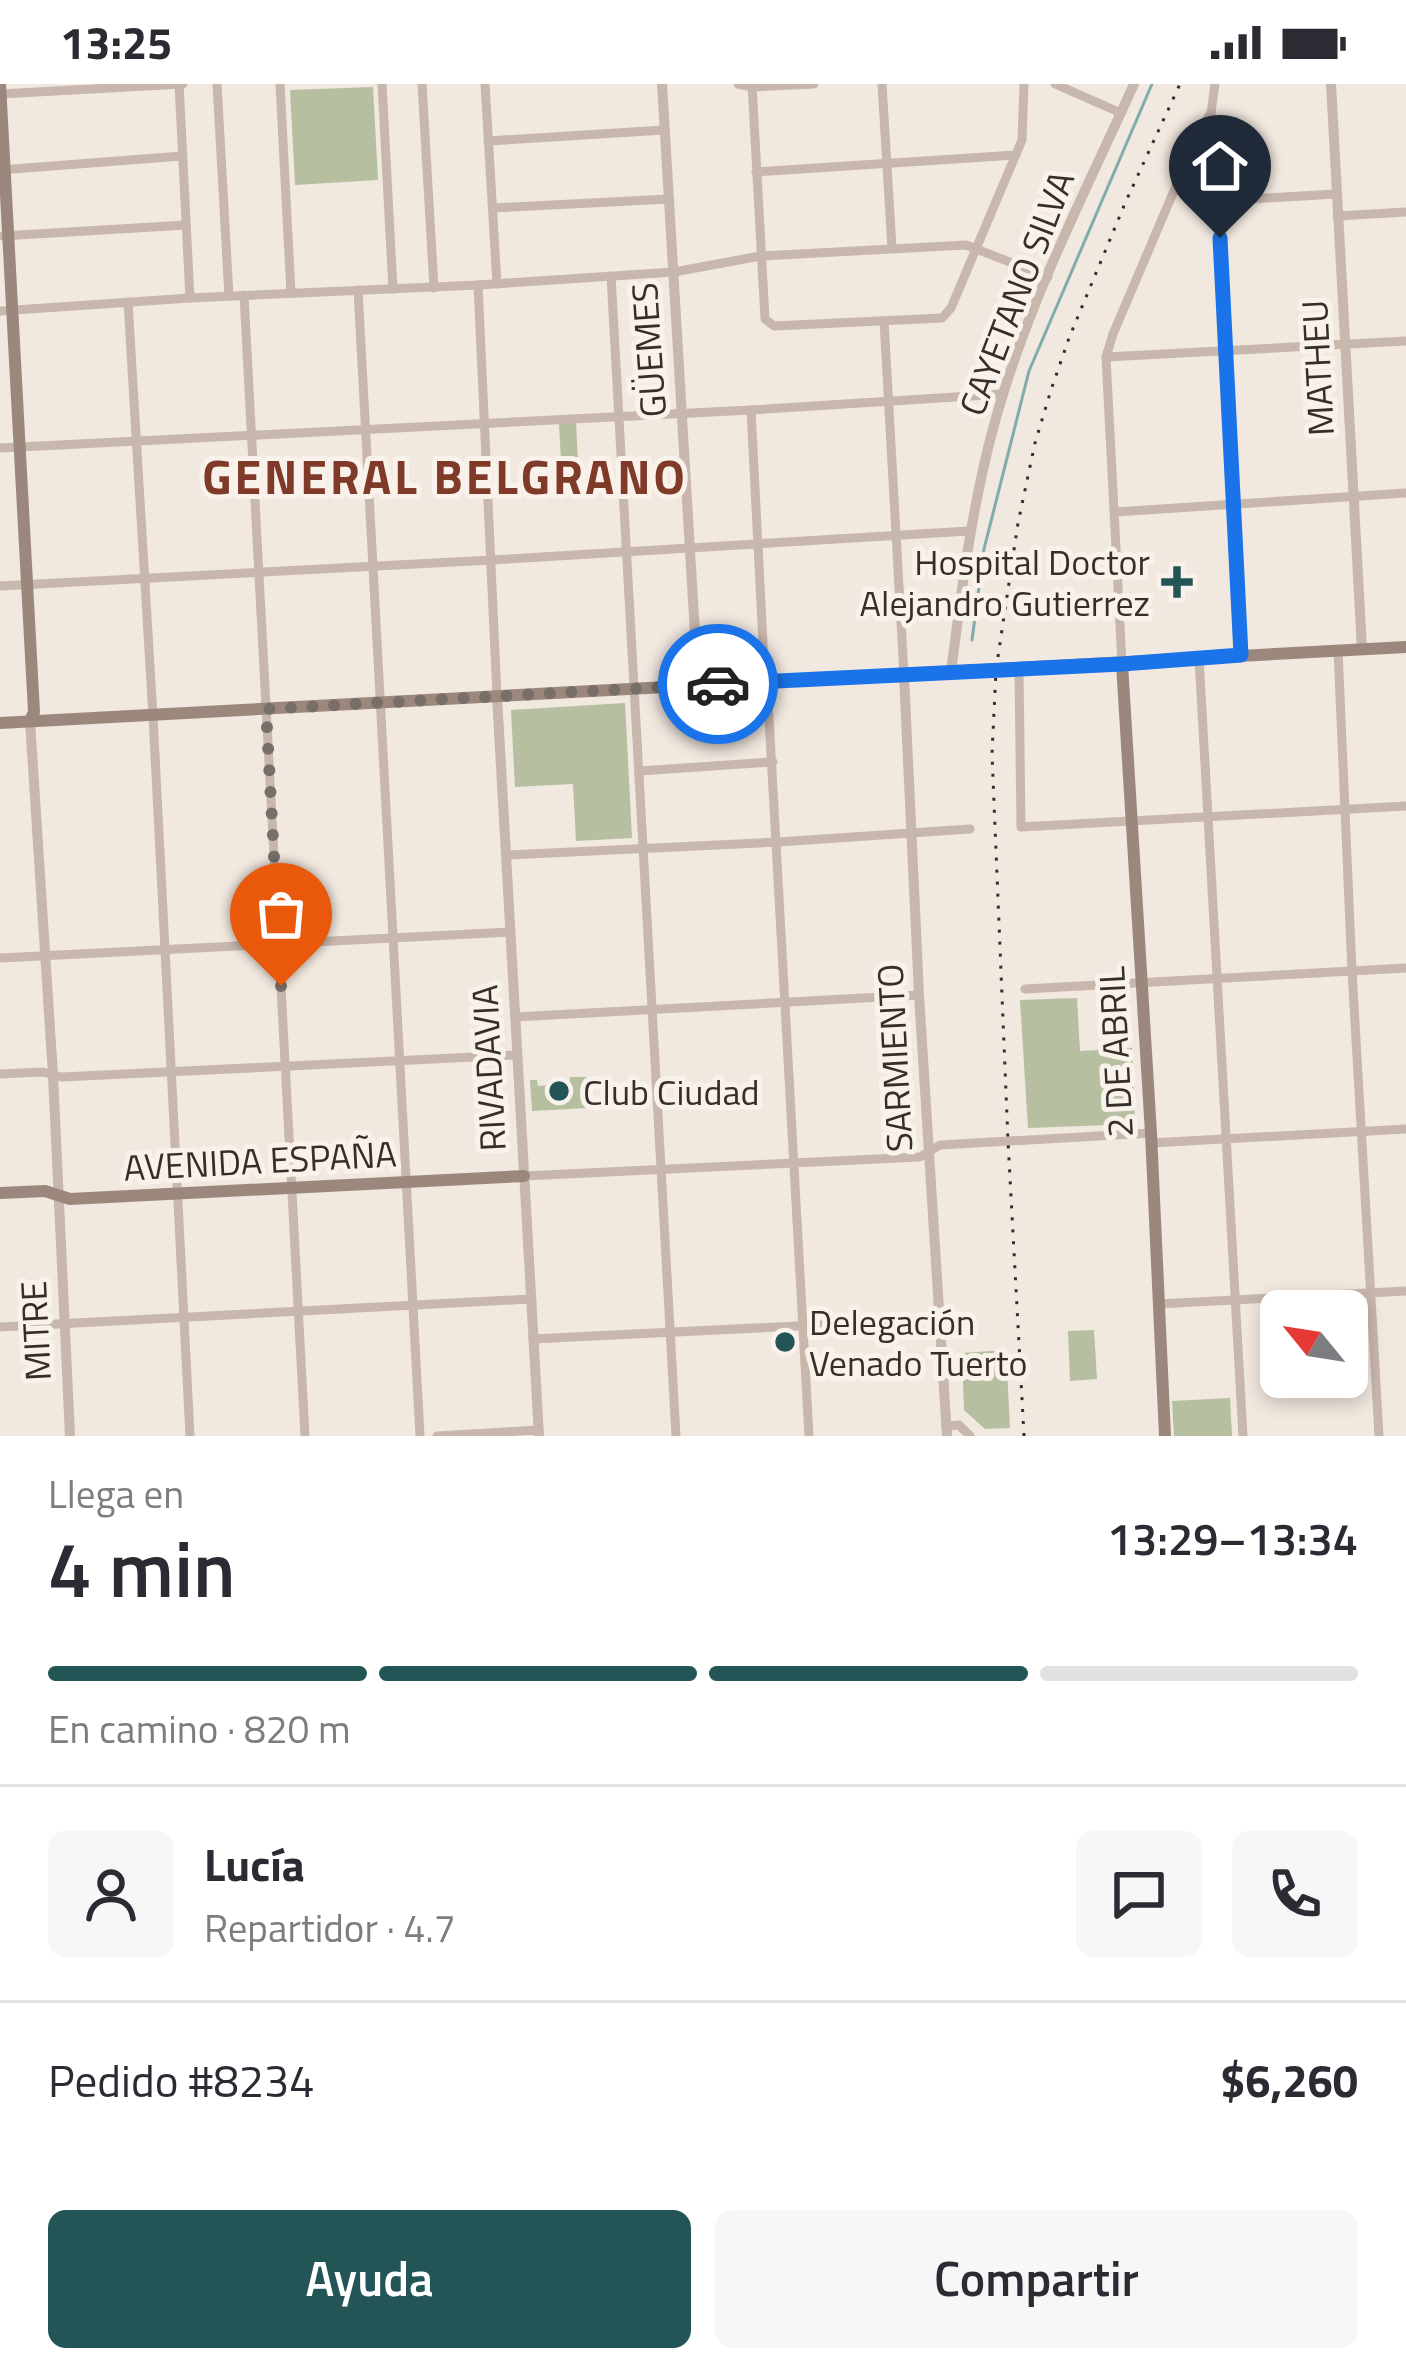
<!DOCTYPE html>
<html lang="es">
<head>
<meta charset="utf-8">
<style>
  body { margin:0; font-family:"Titillium Web",sans-serif; background:#f7f7f7; color:#2b2b33; height:100vh; display:flex; flex-direction:column; font-size:45px; white-space:nowrap }
  * { box-sizing:border-box; margin:0 }
  p { font-size:39px; color:#7c7c81 }
  .icon { flex:none; width:66px; height:66px; fill:none; stroke:currentColor; stroke-width:2; stroke-linecap:round; stroke-linejoin:round }
  .map { position:relative; height:1352px; overflow:hidden }
  .panel { display:flex; flex-direction:column; background:#fff; flex:1 }
  .panel>* { flex:none }
  .needle { width:78px; rotate:300deg }
  .fabs { position:absolute; left:1260px; top:1206px; display:grid; gap:24px }
  .fabs a { display:grid; place-items:center; width:108px; height:108px; border-radius:18px; background:#fff; box-shadow:0 6px 18px #0003; font-size:60px }
  .pin { position:absolute; display:grid; place-items:center; width:102px; height:102px; color:#fff; margin:-123px -51px; border-radius:50% 50% 50% 0; rotate:-45deg; box-shadow:0 0 12px #0007 }
  .pin .icon { rotate:45deg }
  .courier { position:absolute; display:grid; place-items:center; width:120px; height:120px; margin:-60px; border:9px solid #1a73e8; border-radius:50%; background:#fff; color:#222; box-shadow:0 3px 15px #0007 }
  .summary em { font-style:normal; font-weight:600 }
  .summary div { display:flex; flex-direction:column-reverse }
  .summary { display:flex; align-items:center; justify-content:space-between; height:204px; padding:0 48px }
  h1 { font-size:78px; font-weight:600; line-height:90px }
  .bar { display:grid; grid-template-columns:repeat(4,1fr); gap:18px 12px; align-content:center; height:144px; padding:0 48px }
  .bar i { height:15px; border-radius:9px; background:#e1e1e2 }
  .bar .selected { background:#235556 }
  .bar p { grid-column:span 4 }
  .line { display:flex; align-items:center; gap:30px; padding:0 48px; border-top:3px solid #e1e1e2 }
  .line div { flex:1 }
  .round { display:grid; place-items:center; flex:none; width:126px; height:126px; border-radius:18px; background:#f7f7f7 }
  .button { display:flex; gap:24px; margin-top:auto; padding:24px 48px }
  .button a { flex:1; height:138px; border-radius:18px; background:#235556; color:#fff; font-size:48px; font-weight:600; line-height:138px; text-align:center }
  .button a+a { background:#f7f7f7; color:#2b2b33 }
  .status { display:flex; justify-content:space-between; align-items:center; height:84px; padding:0 60px; background:#fff; direction:ltr }
  .status svg { height:33px; fill:currentColor }
  .map>svg:first-child { display:block }
  .green { fill:#b6bfa0 }
  .lines { fill:none; stroke-linecap:round; stroke-linejoin:round }
  .stream { stroke:#80acac; stroke-width:3 }
  .minor { stroke:#c8b7ac; stroke-width:9 }
  .tertiary { stroke:#c8b7ac; stroke-width:10 }
  .secondary { stroke:#9c877d; stroke-width:12 }
  .rail { stroke:#372e2a; stroke-width:3; stroke-dasharray:3 9; stroke-linecap:butt }
  .done { stroke:#786f69; stroke-width:12; stroke-dasharray:0 21.6 }
  .route { stroke:#1a73e8; stroke-width:15 }
  .poi-dot { fill:#235556; stroke:#f9f2eb; stroke-width:4.5 }
  .labels { text-anchor:middle; dominant-baseline:central; stroke-width:10; stroke-linejoin:round; paint-order:stroke }
  .street-label { font-size:36px; fill:#372e2a; stroke:#f9f2eb }
  .poi-label { font-size:36px; fill:#372e2a; stroke:#f9f2eb; text-anchor:start }
  .district-label { font-size:48px; font-weight:bold; letter-spacing:3px; fill:#803a29; stroke:#f9f2eb }
</style>
</head>
<body>
<div class="status"><b>13:25</b><svg viewBox="0 0 49 12"><path d="M0 12V9h3v3zM5 12V6h3v6zM10 12V3h3v9zM15 12V0h3v12zM26 1h20v11H26zM47 4h2v5h-2z"/></svg></div>
<div class="map">
<svg width="1406" height="1352" viewBox="0 0 1406 1352">
  <rect width="100%" height="100%" fill="#f1e8df"/>
  <g class="green">
    <polygon points="373,3 378,96 295,101 290,6"/>
    <polygon points="576,339 578,376 561,377 559,340"/>
    <polygon points="625,619 632,754 576,757 573,700 515,703 511,626"/>
    <polygon points="1077,914 1080,967 1132,964 1135,1040 1028,1044 1020,916"/>
    <polygon points="570,993 587,993 588,1024 532,1027 530,996 537,996 538,1002 551,1001 552,1005 569,1004"/>
    <polygon points="1094,1246 1097,1295 1070,1297 1068,1247"/>
    <polygon points="1006,1266 1010,1344 985,1345 964,1326 962,1269"/>
    <polygon points="1230,1314 1232,1352 1174,1352 1172,1317"/>
  </g>
  <g class="lines">
    <polyline class="stream" points="972,556 984,465 1029,287 1152,0"/>
    <g class="minor">
      <polyline points="179,0 190,214"/>
      <polyline points="217,0 229,212"/>
      <polyline points="280,0 291,209"/>
      <polyline points="382,0 393,205"/>
      <polyline points="422,0 434,204"/>
      <polyline points="485,0 497,200"/>
      <polyline points="738,0 752,3 814,0"/>
      <polyline points="752,0 765,235 774,242 942,234 951,224 1022,56 1024,0"/>
      <polyline points="882,0 892,164"/>
      <polyline points="1055,0 1121,29"/>
      <polyline points="1215,0 1211,29 1227,267 1241,571"/>
      <polyline points="0,10 183,0"/>
      <polyline points="488,57 664,46"/>
      <polyline points="0,86 182,72"/>
      <polyline points="756,88 1016,71"/>
      <polyline points="1217,117 1336,110"/>
      <polyline points="493,124 669,115"/>
      <polyline points="1337,132 1406,128"/>
      <polyline points="2,152 186,141"/>
      <polyline points="611,192 676,1352"/>
      <polyline points="478,201 497,612"/>
      <polyline points="358,206 420,1352"/>
      <polyline points="244,211 305,1352"/>
      <polyline points="128,218 153,632 190,1352"/>
      <polyline points="0,227 190,214 478,201 674,188 760,172 966,161 1048,193"/>
      <polyline points="884,237 904,591"/>
      <polyline points="1106,273 1406,257"/>
      <polyline points="751,326 765,598"/>
      <polyline points="0,364 751,326 1003,310"/>
      <polyline points="1115,428 1406,409"/>
      <polyline points="0,502 492,476 969,447"/>
      <polyline points="1338,566 1352,887 1379,1352"/>
      <polyline points="1199,574 1243,1352"/>
      <polyline points="1122,580 1106,273 1113,250 1199,48 1211,29"/>
      <polyline points="1019,585 1021,743 1406,722"/>
      <polyline points="767,598 809,1352"/>
      <polyline points="639,687 773,678"/>
      <polyline points="506,771 778,758 970,745"/>
      <polyline points="0,874 510,848"/>
      <polyline points="1025,905 1406,884"/>
      <polyline points="515,933 919,911"/>
      <polyline points="0,990 43,988 62,993 517,971"/>
      <polyline points="1151,1059 1406,1045"/>
      <polyline points="524,1092 920,1073 940,1061 1151,1049"/>
      <polyline points="1158,1220 1406,1207"/>
      <polyline points="0,1243 530,1215"/>
      <polyline points="533,1255 939,1235"/>
      <polyline points="946,1342 959,1341 970,1352"/>
      <polyline points="437,1352 538,1346"/>
    </g>
    <g class="tertiary">
      <polyline points="662,0 698,600"/>
      <polyline points="1331,0 1362,565"/>
      <path d="M951,588c12,-95 24,-190 53,-281 33,-106 85,-207 130,-307"/>
      <polyline points="904,591 919,911 947,1352"/>
      <polyline points="497,612 539,1352"/>
      <polyline points="30,637 53,991 70,1352"/>
    </g>
    <g class="secondary">
      <polyline points="0,0 34,628 30,637"/>
      <polyline points="1122,580 1151,1049 1165,1352"/>
      <polyline points="0,639 1406,563"/>
      <polyline points="0,1109 45,1107 70,1115 524,1092"/>
    </g>
    <polyline class="rail" points="1024,1352 1008,1057 992,670 996,586 1018,439 1035,359 1051,306 1069,254 1126,117 1180,0"/>
  </g>
  <g class="lines">
    <polyline class="done" points="281,902 266,625 718,600"/>
    <polyline class="route" points="718,600 1122,580 1241,571 1220,154"/>
  </g>
  <g class="poi-dot">
    <path d="M1171 480h12v12h12v12h-12v12h-12v-12h-12v-12h12z"/>
    <circle cx="559" cy="1007" r="12"/>
    <circle cx="785" cy="1258" r="12"/>
  </g>
  <g class="labels">
    <g class="street-label">
      <text transform="translate(1016 209) rotate(-69)">CAYETANO SILVA</text>
      <text transform="translate(648 266) rotate(-94)">GÜEMES</text>
      <text transform="translate(1317 284) rotate(-93)">MATHEU</text>
      <text transform="translate(1115 968) rotate(-93)">2 DE ABRIL</text>
      <text transform="translate(894 974) rotate(-93)">SARMIENTO</text>
      <text transform="translate(488 984) rotate(-93)">RIVADAVIA</text>
      <text transform="translate(260 1076) rotate(-3)">AVENIDA ESPAÑA</text>
      <text transform="translate(35 1247) rotate(-93)">MITRE</text>
    </g>
    <g class="poi-label">
      <text x="1150" y="477" text-anchor="end">Hospital Doctor<tspan x="1150" dy="41">Alejandro Gutierrez</tspan></text>
      <text x="583" y="1007">Club Ciudad</text>
      <text x="809" y="1237">Delegación<tspan x="809" dy="41">Venado Tuerto</tspan></text>
    </g>
    <g class="district-label">
      <text x="445" y="392">GENERAL BELGRANO</text>
    </g>
  </g>
</svg>
<div class="fabs">
<a><svg class="needle" viewBox="-14 -14 28 28"><path d="M0-13l5 13h-10z" fill="#e53935"/><path d="M0 13l5-13h-10z" fill="#7c7c81"/></svg></a>
</div>
<div class="pin" style="left:281px;top:902px;background:#ea580c"><svg class="icon" aria-label="bag" viewBox="0 0 24 24"><path d="M5 8h14l-1 12H6zM9 8a3 3 0 0 1 6 0"/></svg></div>
<div class="pin" style="left:1220px;top:154px;background:#1f2937"><svg class="icon" aria-label="home" viewBox="0 0 24 24"><path d="M3 11l9-7 9 7M6 9v11h12V9"/></svg></div>
<div class="courier" style="left:718px;top:600px"><svg class="icon" aria-label="car" viewBox="0 0 24 24"><path d="M5 17H2v-5l4-1 3-4h7l3 4 3 1v5h-3M9 17h6M6 11h13"/><circle cx="7" cy="17" r="2"/><circle cx="17" cy="17" r="2"/></svg></div>
</div>
<section class="panel">
<div class="summary"><div><h1>4 min</h1><p>Llega en</p></div><em>13:29–13:34</em></div>
<div class="bar"><i class="selected"></i><i class="selected"></i><i class="selected"></i><i></i><p>En camino · 820 m</p></div>
<div class="line" style="height:216px"><a class="round"><svg class="icon" aria-label="person" viewBox="0 0 24 24"><circle cx="12" cy="8" r="4"/><path d="M4 21q1-7 8-7t8 7"/></svg></a><div><b>Lucía</b><p>Repartidor · 4.7</p></div><a class="round"><svg class="icon" aria-label="chat" viewBox="0 0 24 24"><path d="M4 5h16v11H9l-5 4z"/></svg></a><a class="round"><svg class="icon" aria-label="phone" viewBox="0 0 24 24"><path d="M5 4h4l2 5-3 2q2 4 5 5l2-3 5 2v4C11 20 4 13 5 4z"/></svg></a></div>
<div class="line" style="height:156px"><div>Pedido #8234</div><b>$6,260</b></div>
<div class="button"><a>Ayuda</a><a>Compartir</a></div>
</section>
</body>
</html>
